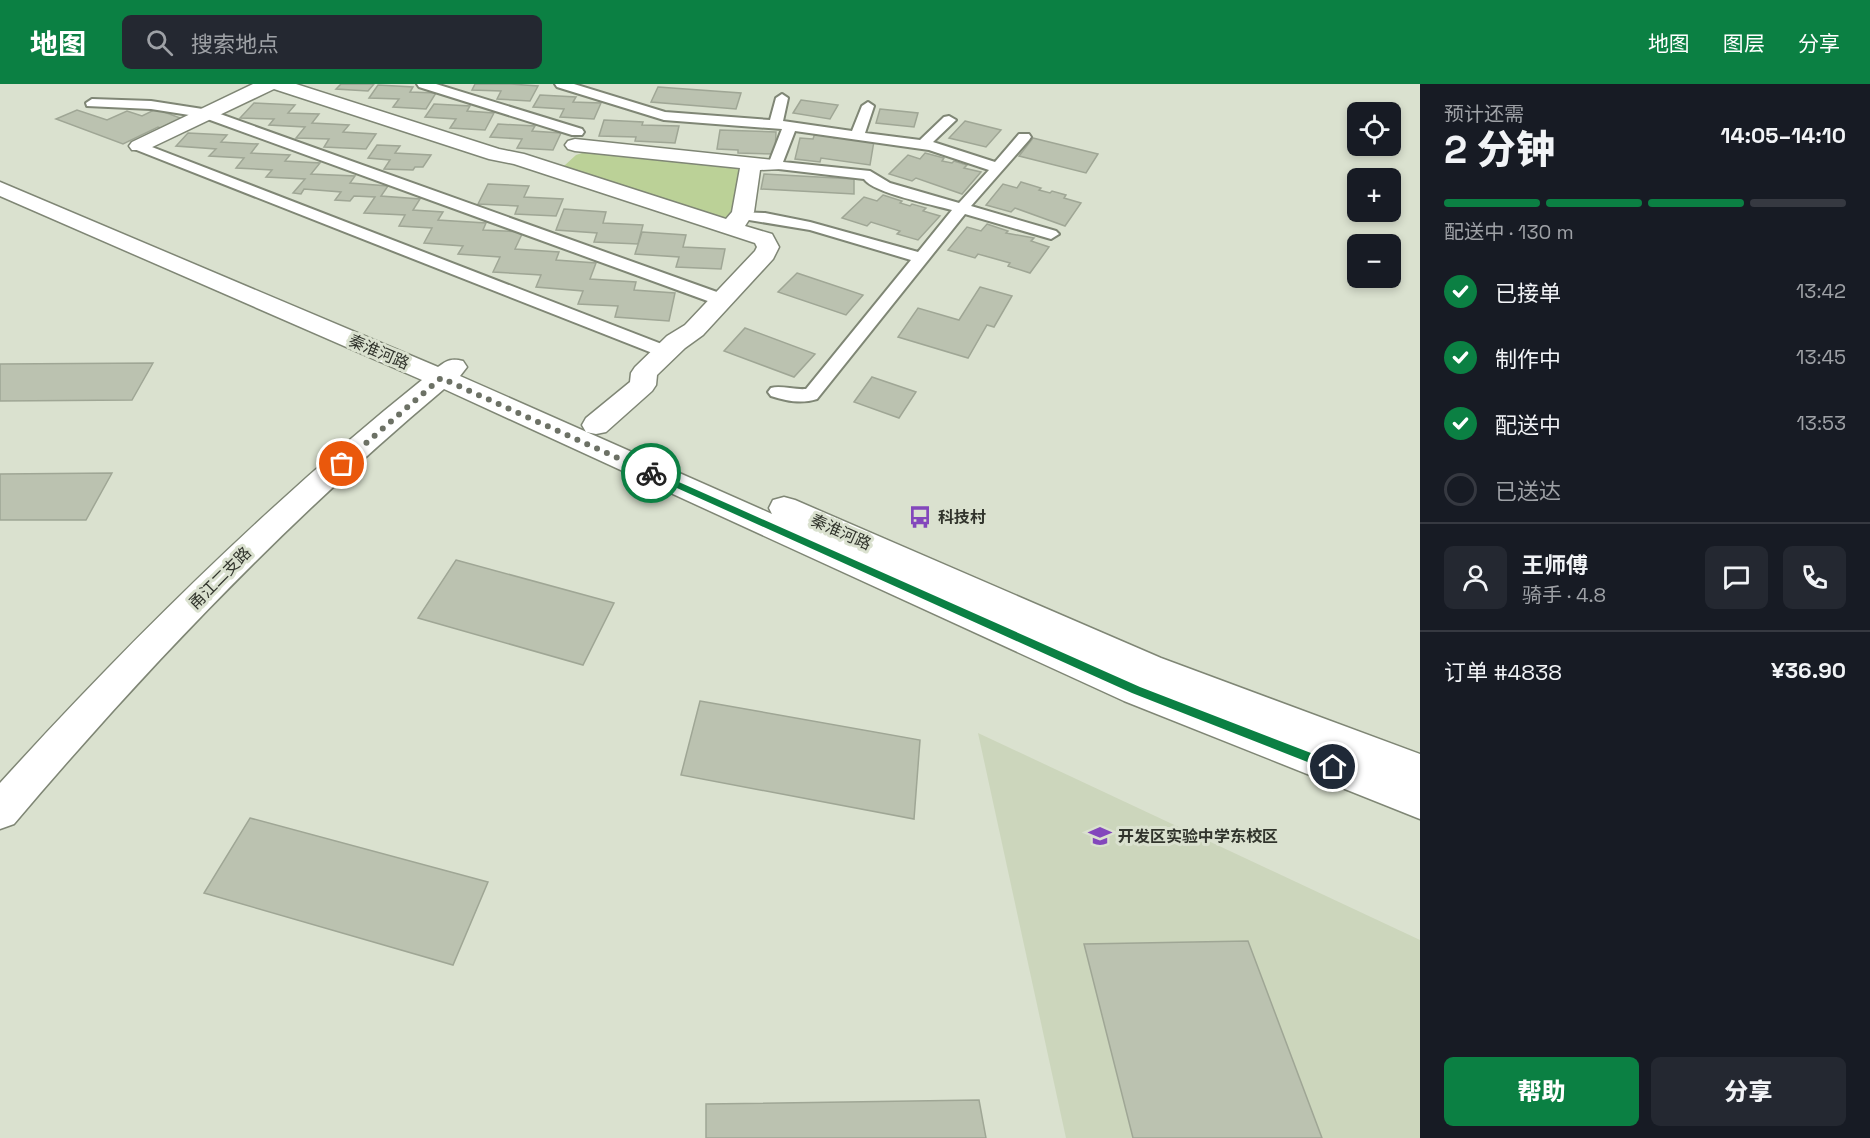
<!DOCTYPE html>
<html lang="zh">
<head>
<meta charset="utf-8">
<style>
  body { margin:0; font-family:"Space Grotesk","Noto Sans SC",sans-serif; background:#242831; color:#f1f3f6; height:100vh; display:flex; flex-direction:column; font-size:22px; white-space:nowrap }
  * { box-sizing:border-box; margin:0 }
  p { font-size:20px; color:#9ea1a6 }
  .icon { flex:none; width:33px; height:33px; fill:none; stroke:currentColor; stroke-width:2; stroke-linecap:round; stroke-linejoin:round }
  .map { position:relative; flex:1; overflow:hidden }
  .details { display:flex; flex-direction:column; background:#171b24; width:450px }
  .details>* { flex:none }
  .controls { position:absolute; left:1347px; top:18px; display:grid; gap:12px }
  .controls a { display:grid; place-items:center; width:54px; height:54px; border-radius:9px; background:#171b24; box-shadow:0 3px 9px #0003; font-size:30px }
  .pin { position:absolute; display:grid; place-items:center; width:51px; height:51px; color:#fff; margin:-26px; border:3px solid #fff; border-radius:50%; box-shadow:0 2px 6px #0007 }
  .courier { position:absolute; display:grid; place-items:center; width:60px; height:60px; margin:-30px; border:4px solid #0b8043; border-radius:50%; background:#fff; color:#222; box-shadow:0 2px 8px #0007 }
  .summary em { font-style:normal; font-weight:800 }
  .summary div { display:flex; flex-direction:column-reverse }
  .summary { display:flex; align-items:center; justify-content:space-between; height:102px; padding:0 24px }
  h1 { font-size:39px; font-weight:800; line-height:45px }
  .bar { display:grid; grid-template-columns:repeat(4,1fr); gap:9px 6px; align-content:center; height:72px; padding:0 24px }
  .bar i { height:8px; border-radius:4px; background:#363941 }
  .bar .active { background:#0b8043 }
  .bar p { grid-column:span 4 }
  .line { display:flex; align-items:center; gap:15px; padding:0 24px; border-top:2px solid #363941 }
  .line div { flex:1 }
  .round { display:grid; place-items:center; flex:none; width:63px; height:63px; border-radius:9px; background:#242831 }
  ol { padding:0 24px; list-style:none }
  li { display:flex; align-items:center; gap:18px; height:66px }
  li p { margin-inline-start:auto }
  li .icon { padding:6px; border-radius:50%; background:#0b8043; color:#fff; stroke-width:4 }
  li:last-child { color:#9ea1a6 }
  li i { width:33px; height:33px; border:3px solid #363941; border-radius:50% }
  .primary-button { display:flex; gap:12px; margin-top:auto; padding:12px 24px }
  .primary-button a { flex:1; height:69px; border-radius:9px; background:#0b8043; color:#fff; font-size:24px; font-weight:800; line-height:69px; text-align:center }
  .primary-button a+a { background:#242831; color:#f1f3f6 }
  header { display:flex; align-items:center; gap:36px; box-sizing:border-box; height:84px; padding:0 30px; background:#0b8043; color:#fff }
  header strong { font-size:28px }
  nav { display:flex; gap:33px; margin-inline-start:auto; font-size:21px }
  .search { width:420px; height:54px; background:#242831; display:flex; align-items:center; gap:15px; box-sizing:border-box; padding:0 21px; border-radius:9px; color:#9ea1a6; font-size:22px }
  main { display:flex; flex:1; min-height:0 }
  .map>svg:first-child { display:block }
  .built { fill:#ccd6bc }
  .green { fill:#bbd197 }
  .building { fill:#bbc2b0; stroke:#9fa695; stroke-width:1.5 }
  .lines { fill:none; stroke-linecap:round; stroke-linejoin:round }
  .lane-casing { stroke:#7f8675; stroke-width:4 }
  .street-casing { stroke:#7f8675; stroke-width:3 }
  .secondary-casing { stroke:#7f8675; stroke-width:3 }
  .lane { fill:#fff; fill-rule:evenodd }
  .street { fill:#fff; fill-rule:evenodd }
  .secondary { fill:#fff; fill-rule:evenodd }
  .route { fill:#0b8043 }
  .done { stroke:#6c7165; stroke-width:6; stroke-dasharray:0 10.8 }
  .labels { text-anchor:middle; dominant-baseline:central; stroke-width:6; stroke-linejoin:round; paint-order:stroke }
  .street-label { font-size:16px; fill:#31342c; stroke:#dae1cf }
  .poi-label { font-size:16px; font-weight:bold; fill:#31342c; stroke:#dae1cf; text-anchor:start }
</style>
</head>
<body>
<header>
<strong>地图</strong>
<div class="search"><svg class="icon" aria-label="search" viewBox="0 0 24 24"><circle cx="10" cy="10" r="6"/><path d="M15 15l6 6"/></svg>搜索地点</div>
<nav><a>地图</a><a>图层</a><a>分享</a></nav>
</header>
<main>
<div class="map">
<svg width="1420" height="1054" viewBox="0 0 1420 1054">
  <rect width="100%" height="100%" fill="#dae1cf"/>
  <polygon class="built" points="978,649 1420,856 1420,1054 1066,1054"/>
  <path class="green" d="M588,67l156,16c-4,18 -3,48 -24,53l-155,-51 -1,-3 12,-11z"/>
  <g class="building">
    <polygon points="341,0 374,0 368,7 336,5"/>
    <polygon points="475,0 511,0 538,2 530,17 497,15 501,7 472,6"/>
    <polygon points="378,1 413,3 410,8 436,9 426,25 393,23 399,15 369,14"/>
    <polygon points="658,3 741,9 736,25 651,18"/>
    <polygon points="540,11 576,13 573,18 601,19 594,35 560,33 564,25 533,23"/>
    <polygon points="801,16 838,21 830,35 793,29"/>
    <polygon points="254,19 295,21 288,29 319,30 312,39 349,41 343,48 376,50 366,65 324,63 329,55 296,54 305,43 269,41 274,35 240,34"/>
    <polygon points="434,20 470,22 467,27 494,29 485,46 450,44 456,35 425,33"/>
    <polygon points="156,25 183,35 163,45 158,43 123,60 56,35 77,26 107,36 127,27 142,32"/>
    <polygon points="880,25 918,29 914,43 876,39"/>
    <polygon points="604,36 643,38 642,41 679,42 675,59 635,57 636,53 599,52"/>
    <polygon points="965,37 1001,46 986,63 949,54"/>
    <polygon points="498,40 535,42 532,47 561,49 553,66 517,64 522,55 490,53"/>
    <polygon points="720,46 776,48 775,70 738,69 738,66 717,65"/>
    <polygon points="188,49 227,51 221,58 258,60 251,69 290,71 285,77 320,79 311,90 355,92 350,99 388,102 381,112 420,115 413,126 443,128 438,136 486,139 483,146 523,148 515,165 559,168 556,176 596,179 590,195 636,198 634,206 675,209 669,237 615,233 618,222 578,220 583,207 536,203 541,191 493,188 500,173 458,170 463,162 424,159 432,144 399,142 405,131 364,129 375,113 354,112 350,117 335,116 341,108 304,105 301,110 293,109 305,95 266,93 272,86 236,84 244,74 209,72 216,65 176,62"/>
    <polygon points="815,49 834,51 834,54 858,53 857,56 874,57 870,81 821,74 820,78 795,75 800,54 813,55"/>
    <polygon points="1033,54 1098,70 1086,89 1019,72"/>
    <polygon points="377,61 400,62 395,69 431,71 423,83 415,83 413,86 384,85 390,76 368,74"/>
    <polygon points="925,69 944,74 942,77 952,79 954,77 967,81 964,84 981,88 962,110 916,94 912,97 889,90 908,71 920,75"/>
    <polygon points="764,90 854,95 854,110 761,105"/>
    <polygon points="1021,98 1041,104 1039,106 1050,109 1052,107 1066,111 1064,114 1081,119 1065,142 1015,124 1011,128 986,121 1003,100 1017,104"/>
    <polygon points="488,100 529,102 524,113 563,115 556,132 515,130 518,122 478,120"/>
    <polygon points="883,111 902,117 900,119 910,122 912,120 926,124 923,127 940,132 918,156 897,150 900,147 871,138 867,142 842,134 864,113 877,117"/>
    <polygon points="564,125 606,128 603,139 643,141 638,160 594,158 597,149 556,146"/>
    <polygon points="987,140 1008,147 1006,149 1034,154 1031,157 1049,163 1030,189 1008,182 1010,179 978,170 975,174 948,166 967,143 981,147"/>
    <polygon points="642,148 686,151 683,163 725,165 721,185 676,183 679,173 635,170"/>
    <polygon points="797,189 863,211 846,231 778,208"/>
    <polygon points="980,203 1012,212 994,243 987,241 968,274 898,253 918,224 959,236"/>
    <polygon points="745,244 815,270 794,293 724,267"/>
    <polygon points="153,279 132,316 0,317 0,280"/>
    <polygon points="872,293 916,308 899,334 854,318"/>
    <polygon points="112,389 86,436 0,436 0,390"/>
    <polygon points="456,476 614,519 583,581 418,534"/>
    <polygon points="700,617 920,656 914,735 681,691"/>
    <polygon points="250,734 488,798 453,881 204,809"/>
    <polygon points="1248,857 1322,1054 1133,1054 1084,860"/>
    <polygon points="979,1016 986,1054 706,1054 706,1020"/>
  </g>
  <g class="lines">
    <g class="lane-casing">
      <g id="lane">
        <polygon points="417,0 436,0 582,45 584,48 582,51 572,51 419,3"/>
        <path d="M555,0h19l91,28 105,8 6,-22 6,-4 6,4 -5,23 69,10 10,-25 6,-4 6,4 -9,27 55,7 24,-23 5,-1 7,4 -23,22 62,20 24,-28h10l2,3 -2,3 -58,66 85,25 3,3 -8,5 -86,-25 -148,185c-16,5 -30,2 -46,-3l-3,-4 3,-4c9,-3 23,2 35,1l105,-129 -101,-30 -73,-12 -2,-3 2,-3 28,1 45,9 108,30 34,-42c-18,-5 -79,-17 -88,-31l-94,-11 -2,-3 14,-36 -118,-9 -107,-33zM795,47l134,19 60,20 -30,33 -69,-20 -20,-12 -87,-9z"/>
        <polygon points="92,15 151,17 209,26 728,212 730,216 722,221 716,220 202,33 151,25 87,22 86,19"/>
        <polygon points="139,58 672,264 675,268 672,272 660,272 134,65 132,62 134,59"/>
      </g>
    </g>
    <g class="street-casing">
      <polygon id="street" points="253,0 296,0 499,65 524,70 726,135 732,128 740,84 575,67 568,65 565,61 568,57 575,55 782,77 785,81 782,85 760,86 754,128 745,142 772,150 779,163 773,175 703,251 685,264 657,291 656,301 652,307 606,348 596,350 586,348 582,341 586,334 630,298 631,289 635,283 667,252 685,241 755,167 757,163 755,159 514,80 489,75 274,5 146,66 132,66 129,62 132,58"/>
    </g>
    <g class="secondary-casing">
      <path id="secondary" d="M0,98l438,185c9,-7 14,-9 25,-6l4,6 -7,9 312,138 -3,-6 4,-8 11,-3 11,3 366,158 259,96v65l-296,-118 -680,-312c-157,132 -298,279 -430,435l-14,5v-46c131,-144 270,-281 422,-403l-422,-184z"/>
    </g>
    <use href="#lane" class="lane"/>
    <use href="#street" class="street"/>
    <use href="#secondary" class="secondary"/>
  </g>
  <polygon class="route" points="648,387 654,387 1140,603 1337,679 1338,683 1333,688 1132,609 648,391"/>
  <g class="lines">
    <polyline class="done" points="342,380 441,294 651,389"/>
  </g>
  <defs>
    <g id="bus-bare" transform="scale(1.8)"><path d="M-5-6H5V4H4V6H2V4H-2V6H-4V4H-5ZM-3.5-4V0h7V-4ZM-3.5 1.2v1.5H-2V1.2ZM2 1.2v1.5H3.5V1.2Z" fill="#8347bc" stroke="#dae1cf" stroke-width="2.5" paint-order="stroke"/></g>
    <g id="school-bare" transform="scale(1.8)"><path d="M0-5L7-2L0 1L-7-2ZM-4 1L0 2.5L4 1V4Q0 6-4 4Z" fill="#8347bc" stroke="#dae1cf" stroke-width="2.5" paint-order="stroke"/></g>
  </defs>
  <g fill-rule="evenodd">
    <use href="#bus-bare" x="920" y="433"/>
    <use href="#school-bare" x="1100" y="752"/>
  </g>
  <g class="labels">
    <g class="street-label">
      <text transform="translate(379 268) rotate(23)">秦淮河路</text>
      <text transform="translate(841 448) rotate(24)">秦淮河路</text>
      <text transform="translate(220 494) rotate(-45)">甬江二支路</text>
    </g>
    <g class="poi-label">
      <text x="938" y="433">科技村</text>
      <text x="1118" y="752">开发区实验中学东校区</text>
    </g>
  </g>
</svg>
<div class="controls">
<a><svg class="icon" aria-label="locate" viewBox="0 0 24 24"><circle cx="12" cy="12" r="6"/><path d="M12 2v4M12 18v4M2 12h4M18 12h4"/></svg></a>
<a>+</a>
<a>−</a>
</div>
<div class="pin" style="left:342px;top:380px;background:#ea580c"><svg class="icon" aria-label="bag" viewBox="0 0 24 24"><path d="M5 8h14l-1 12H6zM9 8a3 3 0 0 1 6 0"/></svg></div>
<div class="pin" style="left:1333px;top:683px;background:#1f2937"><svg class="icon" aria-label="home" viewBox="0 0 24 24"><path d="M3 11l9-7 9 7M6 9v11h12V9"/></svg></div>
<div class="courier" style="left:651px;top:389px"><svg class="icon" aria-label="bike" viewBox="0 0 24 24"><circle cx="6" cy="16" r="4"/><circle cx="18" cy="16" r="4"/><path d="M6 16l4-8h5l3 8M10 8l3 8H6M13 5h3"/></svg></div>
</div>
<section class="details">
<div class="summary"><div><h1>2 分钟</h1><p>预计还需</p></div><em>14:05–14:10</em></div>
<div class="bar"><i class="active"></i><i class="active"></i><i class="active"></i><i></i><p>配送中 · 130 m</p></div>
<ol>
<li><svg class="icon" aria-label="check" viewBox="0 0 24 24"><path d="M5 12l5 5 9-10"/></svg>已接单<p>13:42</p></li>
<li><svg class="icon" aria-label="check" viewBox="0 0 24 24"><path d="M5 12l5 5 9-10"/></svg>制作中<p>13:45</p></li>
<li><svg class="icon" aria-label="check" viewBox="0 0 24 24"><path d="M5 12l5 5 9-10"/></svg>配送中<p>13:53</p></li>
<li><i></i>已送达</li>
</ol>
<div class="line" style="height:108px"><a class="round"><svg class="icon" aria-label="person" viewBox="0 0 24 24"><circle cx="12" cy="8" r="4"/><path d="M4 21q1-7 8-7t8 7"/></svg></a><div><b>王师傅</b><p>骑手 · 4.8</p></div><a class="round"><svg class="icon" aria-label="chat" viewBox="0 0 24 24"><path d="M4 5h16v11H9l-5 4z"/></svg></a><a class="round"><svg class="icon" aria-label="phone" viewBox="0 0 24 24"><path d="M5 4h4l2 5-3 2q2 4 5 5l2-3 5 2v4C11 20 4 13 5 4z"/></svg></a></div>
<div class="line" style="height:78px"><div>订单 #4838</div><b>¥36.90</b></div>
<div class="primary-button"><a>帮助</a><a>分享</a></div>
</section>
</main>
</body>
</html>
